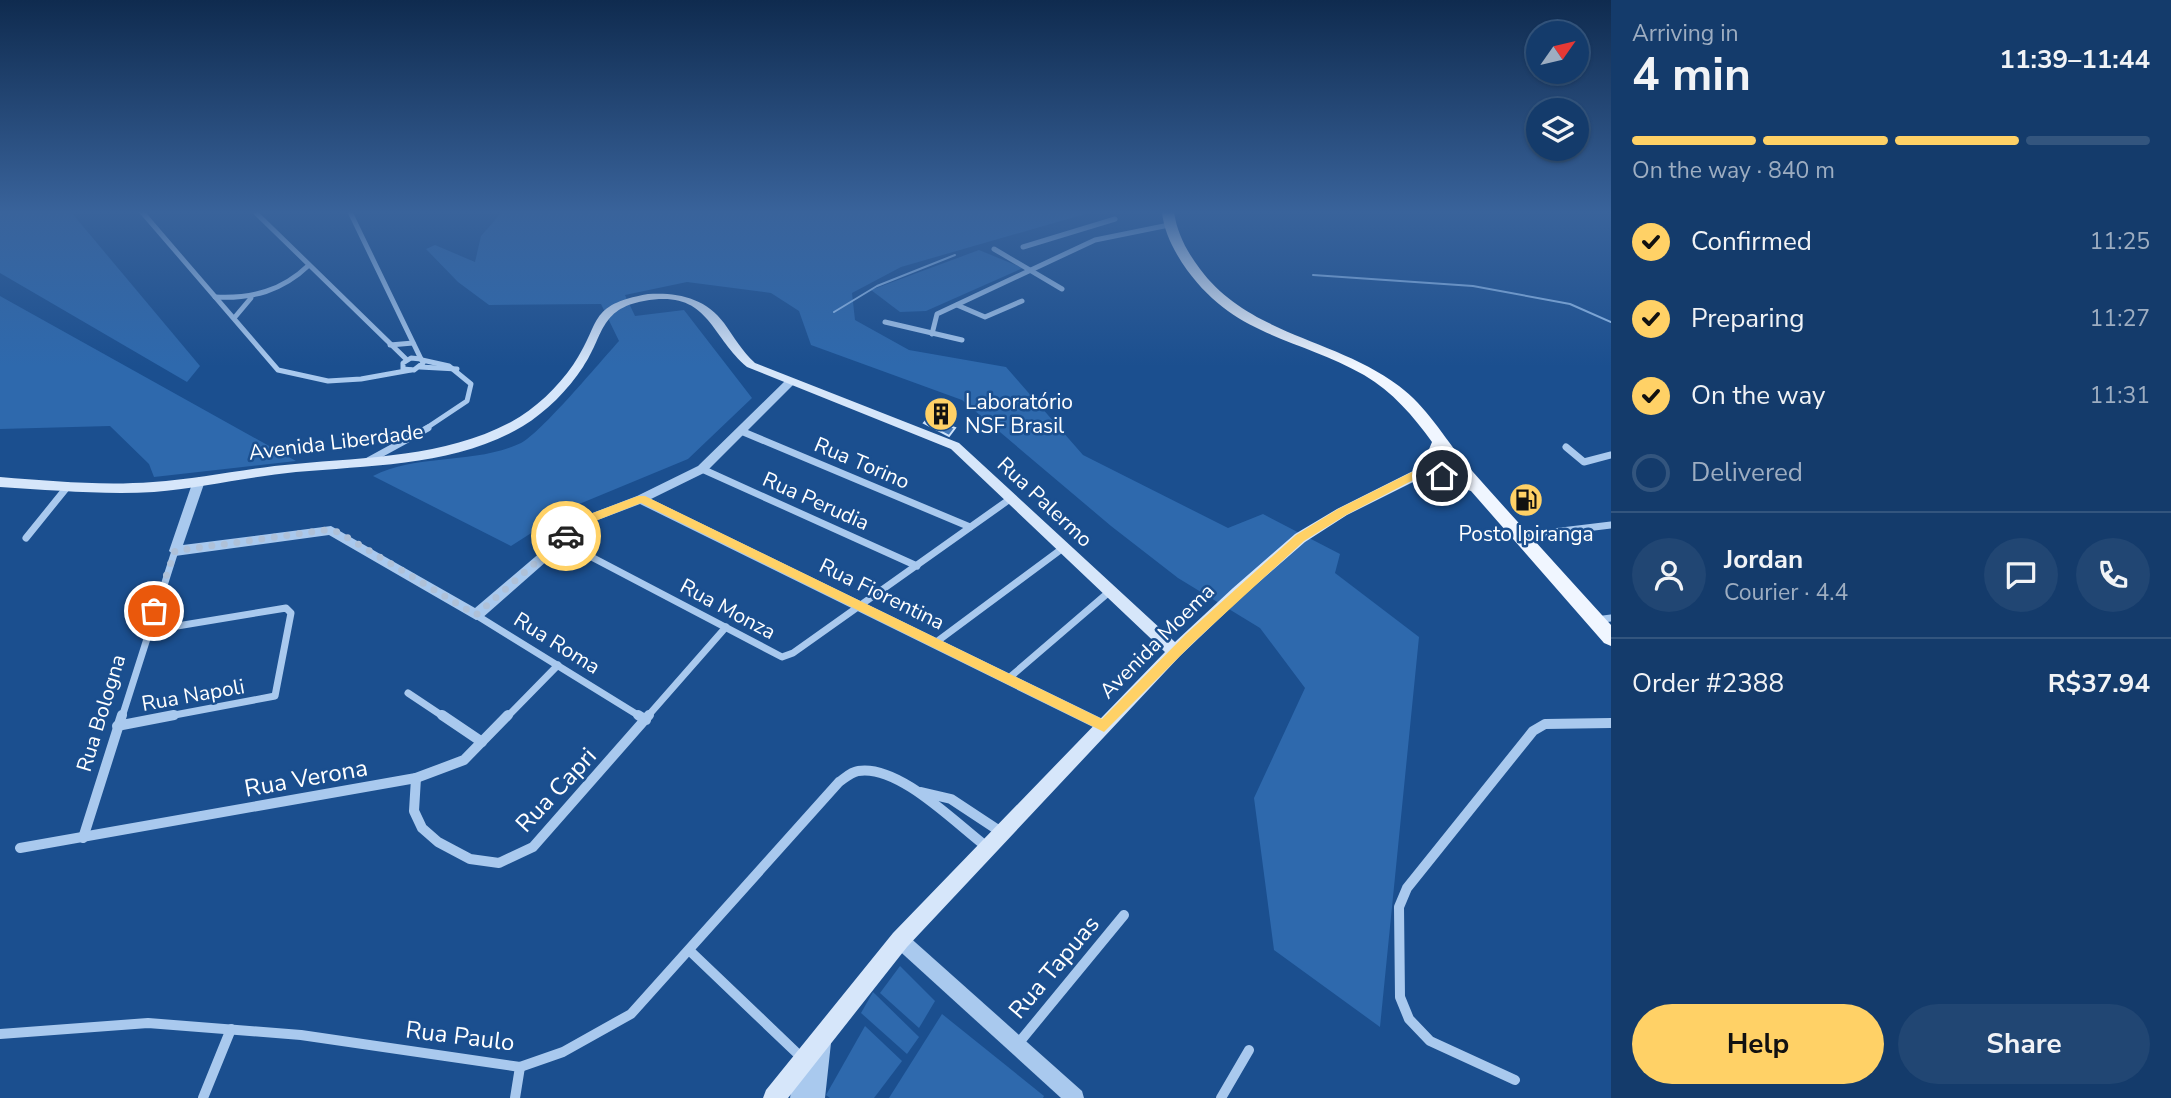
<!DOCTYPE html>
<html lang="en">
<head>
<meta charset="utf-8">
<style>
  body { margin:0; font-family:"Nunito Sans",sans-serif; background:#214673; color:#f1f3f6; height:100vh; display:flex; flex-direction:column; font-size:26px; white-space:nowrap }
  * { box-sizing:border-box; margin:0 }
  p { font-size:23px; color:#9dadc1 }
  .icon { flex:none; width:38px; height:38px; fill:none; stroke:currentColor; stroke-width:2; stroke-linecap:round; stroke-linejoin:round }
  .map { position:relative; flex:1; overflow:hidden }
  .details { display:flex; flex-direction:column; background:#143b6b; width:560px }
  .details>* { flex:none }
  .needle { width:46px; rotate:56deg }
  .fabs { position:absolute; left:1526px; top:21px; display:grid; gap:14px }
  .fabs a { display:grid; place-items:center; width:63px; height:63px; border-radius:50%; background:#143b6b; box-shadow:0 2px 5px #0004,0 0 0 2px #33557e; font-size:35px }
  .pin { position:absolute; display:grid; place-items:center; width:60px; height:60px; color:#fff; margin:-30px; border:4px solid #fff; border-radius:50%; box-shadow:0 2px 7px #0007 }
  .courier { position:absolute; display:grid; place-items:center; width:70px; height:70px; margin:-35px; border:5px solid #ffd166; border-radius:50%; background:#fff; color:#222; box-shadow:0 2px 9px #0007 }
  .head em { font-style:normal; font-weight:700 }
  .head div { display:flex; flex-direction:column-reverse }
  .head { display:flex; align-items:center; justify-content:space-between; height:119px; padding:0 21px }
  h1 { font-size:46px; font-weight:700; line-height:52px }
  .bar { display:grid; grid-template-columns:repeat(4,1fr); gap:10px 7px; align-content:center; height:84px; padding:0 21px }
  .bar i { height:9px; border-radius:5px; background:#33557e }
  .bar .active { background:#ffd166 }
  .bar p { grid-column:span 4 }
  .line { display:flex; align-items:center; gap:18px; padding:0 21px; border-top:2px solid #33557e }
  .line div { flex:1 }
  .round { display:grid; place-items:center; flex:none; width:74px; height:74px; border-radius:37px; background:#214673 }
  ol { padding:0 21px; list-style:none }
  li { display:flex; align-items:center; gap:21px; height:77px }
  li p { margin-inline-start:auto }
  li .icon { padding:7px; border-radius:50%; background:#ffd166; color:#111; stroke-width:4 }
  li:last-child { color:#9dadc1 }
  li i { width:38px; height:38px; border:4px solid #33557e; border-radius:50% }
  .primary-button { display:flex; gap:14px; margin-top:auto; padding:14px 21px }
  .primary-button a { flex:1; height:80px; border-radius:42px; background:#ffd166; color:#111; font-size:28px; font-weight:700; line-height:80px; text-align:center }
  .primary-button a+a { background:#214673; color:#f1f3f6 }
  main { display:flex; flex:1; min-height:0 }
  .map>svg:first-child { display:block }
  .green { fill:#2e69ad }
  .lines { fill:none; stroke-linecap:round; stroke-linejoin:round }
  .stream { stroke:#9cc4f0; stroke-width:2 }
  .building { fill:#4478b7; stroke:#cfe3fa; stroke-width:2 }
  .minor-far2 { stroke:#a9c9ee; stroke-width:5 }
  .minor-far1 { stroke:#a9c9ee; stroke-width:7 }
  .minor { stroke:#a9c9ee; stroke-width:10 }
  .tertiary { fill:#a9c9ee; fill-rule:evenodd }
  .secondary { fill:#d6e6fa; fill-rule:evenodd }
  .primary { fill:#f0f6ff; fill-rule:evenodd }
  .route { fill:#ffd166 }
  .done { stroke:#afc1d8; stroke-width:7; stroke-dasharray:0 12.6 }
  .labels { text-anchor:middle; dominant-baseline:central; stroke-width:5; stroke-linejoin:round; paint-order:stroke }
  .poi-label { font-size:21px; fill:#fff; stroke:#1b4f8f; text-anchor:start }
  .street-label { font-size:21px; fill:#fff; stroke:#1b4f8f }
  .near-street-label { font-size:24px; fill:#fff; stroke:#1b4f8f }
</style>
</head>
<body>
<main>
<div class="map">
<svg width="1611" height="1098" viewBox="0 0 1611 1098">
  <rect width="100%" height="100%" fill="#1b4f8f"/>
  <g class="green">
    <polygon points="0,212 71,212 200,366 187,382 0,273"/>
    <path d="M502,212h590l-191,55 -49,26 3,27 54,30 97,17 77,88 145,73 35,-14 77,40 -5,19 84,64 -39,390 -106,-77 -20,-152 51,-110 -45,-60 -82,-50 -67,-52 -149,-126 -151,-55 -12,-34 -28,-18 -84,-11 -62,13 10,21 49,-6 68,88 -64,61 -116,48 -61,39 -138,-70c46,-23 102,-11 148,-33 20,-10 79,-81 98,-102l-18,-37 -112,1 -31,-23 -32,-33 9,-4 40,17 6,-26z"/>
    <polygon points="979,250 1023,268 926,311 900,312 871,290"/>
    <polygon points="0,296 296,461 154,477 149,464 110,426 0,429"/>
    <polygon points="900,966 935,1001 919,1028 880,993"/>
    <polygon points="873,992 919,1037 907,1054 861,1013"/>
    <polygon points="942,1014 1044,1096 1043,1098 889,1098"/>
    <polygon points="865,1026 902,1061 874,1098 830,1098 826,1095"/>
  </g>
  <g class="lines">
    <g class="stream">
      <polyline points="1313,275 1473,286 1570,304 1611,322"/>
      <polyline points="834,312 877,286 955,255"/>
    </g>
  </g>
  <polygon class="building" points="942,403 954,408 943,420 944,424 955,428 949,436 924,423"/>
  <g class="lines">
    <g class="minor-far2">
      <polyline points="142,212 278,370 328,381 361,379 411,370"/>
      <polyline points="255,212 406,359"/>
      <polyline points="350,212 421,359"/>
      <polyline points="1023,247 1115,219"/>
      <polyline points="994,249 1062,289"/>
      <path d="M215,297c37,2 67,-6 94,-32"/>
      <polyline points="957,305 985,317 1022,301"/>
      <polyline points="235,317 251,298"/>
      <polyline points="885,322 962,340"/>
      <polyline points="932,334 937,314 1095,240 1169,225"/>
      <polyline points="390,345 413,343"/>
      <polygon points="411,358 421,359 423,363 414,370 403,369 403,363"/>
      <polyline points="422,360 449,366 471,384 467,401 425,429"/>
      <polyline points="420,367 457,369"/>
    </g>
    <g class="minor-far1">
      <polyline points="741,431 970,527"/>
      <polyline points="1566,447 1584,462 1611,455"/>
      <polyline points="366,462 428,428"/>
      <polyline points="702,469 917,566"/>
      <polyline points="1521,536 1611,525"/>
      <polyline points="26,538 68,486"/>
      <polyline points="561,541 782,657 793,653 1010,499"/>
      <polyline points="476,615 641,717"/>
      <polyline points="1596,620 1611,618"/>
      <polyline points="147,631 286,608 291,613 275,696 164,717"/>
      <polyline points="935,643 1063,548"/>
      <polyline points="1009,678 1109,592"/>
      <polyline points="408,693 444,717"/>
      <polyline points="122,717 175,551"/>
      <polyline points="507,717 558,665"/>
      <polyline points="647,717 726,627"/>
    </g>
    <g class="minor">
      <polyline points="442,715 482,742"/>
      <polyline points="638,715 646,720"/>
      <polyline points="117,726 174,715"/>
      <polyline points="416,778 414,811 422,828 438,842 470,859 499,863 533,847 649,715"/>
      <polyline points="921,792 951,799 1001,832"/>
      <polyline points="83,838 122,715"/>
      <polyline points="20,848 416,778 464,760 508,715"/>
      <polyline points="690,951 801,1057"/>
      <path d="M0,1034l148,-11 153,12 219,32 43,-15 68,-38 208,-232c6,-4 12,-10 19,-11 41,-7 98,53 129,76"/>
      <polyline points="1017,1045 1124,915"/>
      <polyline points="1515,1080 1430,1041 1409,1019 1400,997 1399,907 1407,888 1533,731 1545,724 1611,723"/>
      <polyline points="203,1098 231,1029"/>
      <polyline points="515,1098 520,1067"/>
      <polyline points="1221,1098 1249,1050"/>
    </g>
    <g class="tertiary">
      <polygon points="790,379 794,380 794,384 706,472 651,499 1109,722 1111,726 1109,730 1104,732 1099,730 640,504 590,523 481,619 476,620 329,535 175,556 169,551 193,481 199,477 205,481 183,545 331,526 475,608 582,517 637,496 698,466 786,380"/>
      <polygon points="900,931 906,934 1082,1091 1084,1098 1061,1098 894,946 891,940 894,934"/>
      <polygon points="822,1034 828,1037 831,1043 825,1098 790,1098 796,1060 803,1058 811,1063 816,1037"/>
    </g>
    <path class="secondary" d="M648,294c29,-2 58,4 76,29 10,14 18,28 31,40l204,80 216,199 58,-54 62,-54 42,-25 76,-38 13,-10 31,-2 6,4 -6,4 -23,1 -11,9 -76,38 -42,27 -62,54 -63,60 -273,291 -119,151h-25l3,-8 127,-157 272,-281 -214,-203 -204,-82c-38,-32 -38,-78 -103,-66 -45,8 -40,35 -61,66 -15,23 -37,45 -60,59 -67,40 -152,39 -227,46 -48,5 -95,16 -142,20 -51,3 -103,-2 -154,-5v-10c51,4 102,9 153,5 48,-3 94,-14 142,-18 73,-7 150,-7 216,-42 24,-13 47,-35 62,-57 29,-42 13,-60 75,-71z"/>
    <path class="primary" d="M1162,212h12c3,21 13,40 26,57 50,67 136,69 199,117 27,20 45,51 66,77 48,54 97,108 146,162v21l-7,-3 -133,-152 -35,-11 -2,-4 2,-4 6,-2 16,5 -16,-19 -5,12h-12l-2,-4 9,-22c-19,-26 -39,-50 -68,-67 -67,-38 -127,-37 -177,-105 -12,-17 -23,-37 -25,-58z"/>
  </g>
  <linearGradient id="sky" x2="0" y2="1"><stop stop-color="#0f2b4f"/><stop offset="0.58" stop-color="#39639b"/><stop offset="1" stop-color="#39639b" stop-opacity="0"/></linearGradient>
  <rect width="1611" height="366" fill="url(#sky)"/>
  <polygon class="route" points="1414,471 1442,472 1447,476 1442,479 1419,477 1346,515 1304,541 1195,641 1104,732 641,503 590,523 570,539 561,536 582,517 638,496 645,496 1102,719 1186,634 1296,535 1338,509"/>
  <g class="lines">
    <polyline class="done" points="154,611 175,551 326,530 338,532 476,615 566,536"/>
  </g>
  <defs>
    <g id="building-disc" transform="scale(1.75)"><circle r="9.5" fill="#ffd166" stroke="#1b4f8f"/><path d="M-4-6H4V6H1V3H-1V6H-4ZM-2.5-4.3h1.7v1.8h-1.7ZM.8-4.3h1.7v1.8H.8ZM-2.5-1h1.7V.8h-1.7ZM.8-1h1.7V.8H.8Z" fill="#111"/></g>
    <g id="fuel-disc" transform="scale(1.75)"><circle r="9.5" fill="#ffd166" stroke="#1b4f8f"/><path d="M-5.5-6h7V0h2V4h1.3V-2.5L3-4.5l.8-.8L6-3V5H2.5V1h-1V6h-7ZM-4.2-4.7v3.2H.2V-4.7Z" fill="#111"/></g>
  </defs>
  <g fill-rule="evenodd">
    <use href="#building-disc" x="941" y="414"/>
    <use href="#fuel-disc" x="1526" y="500"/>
  </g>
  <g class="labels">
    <g class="poi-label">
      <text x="965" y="402">Laboratório<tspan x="965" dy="24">NSF Brasil</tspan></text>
      <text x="1526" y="534" text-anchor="middle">Posto Ipiranga</text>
    </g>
    <g class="street-label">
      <text transform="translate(336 442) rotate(-7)">Avenida Liberdade</text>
      <text transform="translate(862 463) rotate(23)">Rua Torino</text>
      <text transform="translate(816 501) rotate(24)">Rua Perudia</text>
      <text transform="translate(1045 502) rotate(43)">Rua Palermo</text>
      <text transform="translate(882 594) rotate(26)">Rua Fiorentina</text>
      <text transform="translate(728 609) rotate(28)">Rua Monza</text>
      <text transform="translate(1157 641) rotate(-45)">Avenida Moema</text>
      <text transform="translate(557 643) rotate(32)">Rua Roma</text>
      <text transform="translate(193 695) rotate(-10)">Rua Napoli</text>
      <text transform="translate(101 713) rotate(-73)">Rua Bologna</text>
    </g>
    <g class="near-street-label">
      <text transform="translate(306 778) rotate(-10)">Rua Verona</text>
      <text transform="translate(556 790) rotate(-47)">Rua Capri</text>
      <text transform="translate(1054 967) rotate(-50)">Rua Tapuas</text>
      <text transform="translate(460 1036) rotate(7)">Rua Paulo</text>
    </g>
  </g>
</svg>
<div class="fabs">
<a><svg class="needle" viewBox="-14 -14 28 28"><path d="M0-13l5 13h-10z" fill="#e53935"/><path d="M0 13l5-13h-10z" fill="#9dadc1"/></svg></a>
<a><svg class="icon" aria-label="layers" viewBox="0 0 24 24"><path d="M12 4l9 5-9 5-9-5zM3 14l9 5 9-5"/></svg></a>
</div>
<div class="pin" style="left:154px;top:611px;background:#ea580c"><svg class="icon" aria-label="bag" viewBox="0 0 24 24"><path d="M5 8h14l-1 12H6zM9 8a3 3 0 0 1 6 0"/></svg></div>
<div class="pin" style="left:1442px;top:476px;background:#1f2937"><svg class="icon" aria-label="home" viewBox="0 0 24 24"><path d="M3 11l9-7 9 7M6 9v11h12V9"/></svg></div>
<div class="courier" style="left:566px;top:536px"><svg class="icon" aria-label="car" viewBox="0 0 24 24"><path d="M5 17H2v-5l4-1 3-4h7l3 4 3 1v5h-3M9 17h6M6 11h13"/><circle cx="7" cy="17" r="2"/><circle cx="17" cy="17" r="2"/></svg></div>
</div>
<section class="details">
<div class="head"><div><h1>4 min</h1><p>Arriving in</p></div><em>11:39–11:44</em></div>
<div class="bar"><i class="active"></i><i class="active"></i><i class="active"></i><i></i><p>On the way · 840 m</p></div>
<ol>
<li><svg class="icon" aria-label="check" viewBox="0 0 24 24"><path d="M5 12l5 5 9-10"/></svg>Confirmed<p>11:25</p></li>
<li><svg class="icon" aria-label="check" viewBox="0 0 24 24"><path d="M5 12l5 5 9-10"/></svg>Preparing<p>11:27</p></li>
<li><svg class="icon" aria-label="check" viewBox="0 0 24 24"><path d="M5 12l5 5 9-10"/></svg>On the way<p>11:31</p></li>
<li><i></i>Delivered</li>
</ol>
<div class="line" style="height:126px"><a class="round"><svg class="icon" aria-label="person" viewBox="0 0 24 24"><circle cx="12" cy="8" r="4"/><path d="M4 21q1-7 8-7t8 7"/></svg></a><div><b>Jordan</b><p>Courier · 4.4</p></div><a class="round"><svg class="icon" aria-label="chat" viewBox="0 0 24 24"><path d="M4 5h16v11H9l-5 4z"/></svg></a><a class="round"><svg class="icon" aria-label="phone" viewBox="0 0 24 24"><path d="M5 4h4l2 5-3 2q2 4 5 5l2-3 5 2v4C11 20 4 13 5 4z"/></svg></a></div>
<div class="line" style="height:91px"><div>Order #2388</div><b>R$37.94</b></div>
<div class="primary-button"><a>Help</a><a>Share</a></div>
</section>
</main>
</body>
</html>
